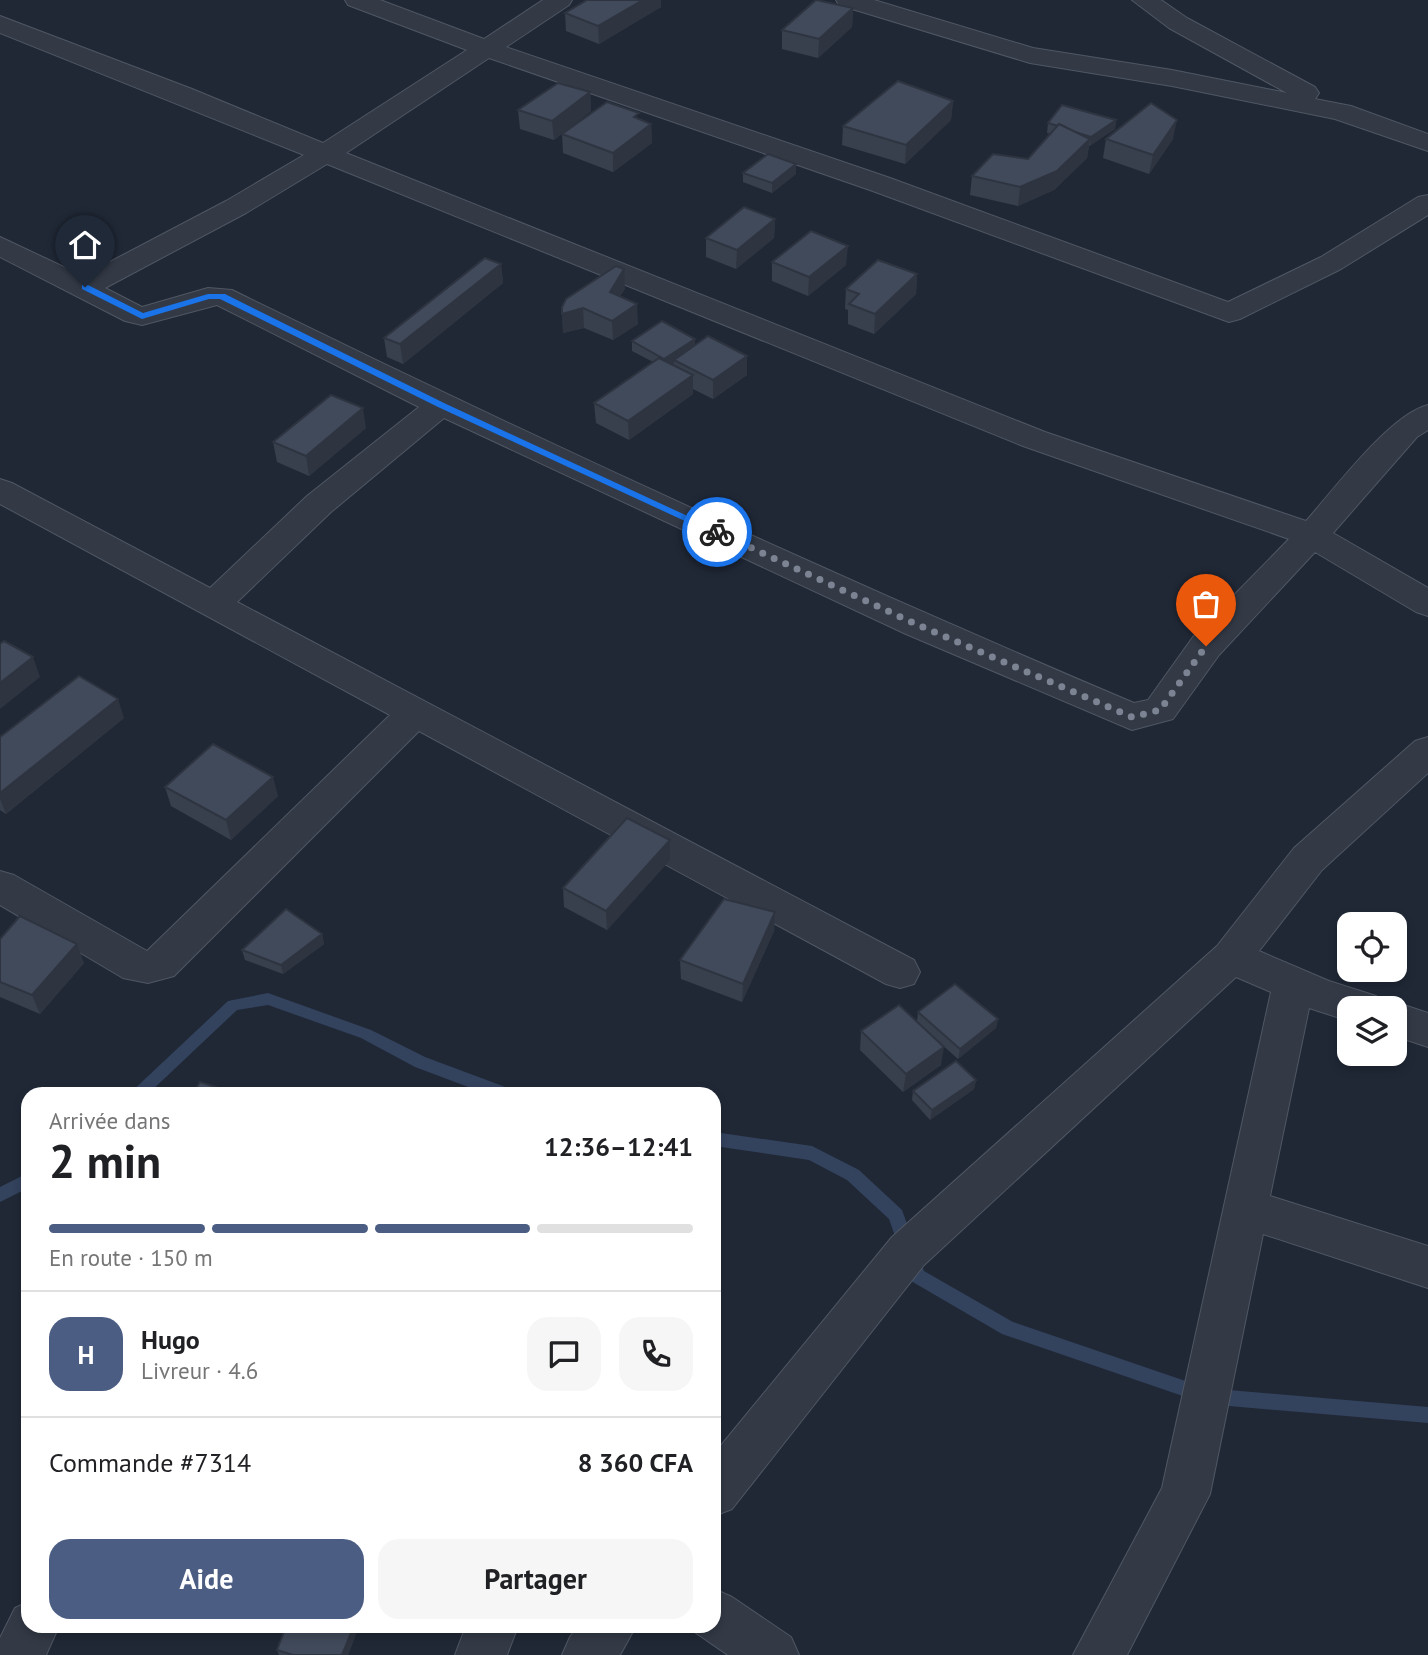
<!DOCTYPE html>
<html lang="fr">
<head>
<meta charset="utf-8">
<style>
  body { margin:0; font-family:"PT Sans",sans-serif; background:#f6f6f6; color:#202124; height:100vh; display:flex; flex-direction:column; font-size:26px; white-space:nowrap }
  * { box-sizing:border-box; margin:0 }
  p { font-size:23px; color:#757577 }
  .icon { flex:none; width:38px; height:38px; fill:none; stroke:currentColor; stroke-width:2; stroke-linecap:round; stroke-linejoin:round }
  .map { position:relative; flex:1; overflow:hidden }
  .sheet { position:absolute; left:21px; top:1087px; width:700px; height:546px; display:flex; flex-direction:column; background:#fff; border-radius:21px; box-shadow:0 4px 10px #0003 }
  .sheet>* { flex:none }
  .tools { position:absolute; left:1337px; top:912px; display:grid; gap:14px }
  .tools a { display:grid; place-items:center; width:70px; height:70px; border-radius:14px; background:#fff; box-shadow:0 4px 10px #0003; font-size:35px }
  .pin { position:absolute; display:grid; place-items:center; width:60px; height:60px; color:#fff; margin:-72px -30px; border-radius:50% 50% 50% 0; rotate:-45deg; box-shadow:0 0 7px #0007 }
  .pin .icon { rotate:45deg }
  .courier { position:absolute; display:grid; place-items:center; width:70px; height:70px; margin:-35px; border:5px solid #1a73e8; border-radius:50%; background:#fff; color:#222; box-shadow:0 2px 9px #0007 }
  .head em { font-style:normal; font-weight:700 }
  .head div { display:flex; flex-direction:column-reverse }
  .head { display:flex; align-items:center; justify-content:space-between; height:119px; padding:0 28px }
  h1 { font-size:46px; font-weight:700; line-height:52px }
  .bar { display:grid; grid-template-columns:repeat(4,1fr); gap:10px 7px; align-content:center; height:84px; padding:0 28px }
  .bar i { height:9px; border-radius:5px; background:#e0e0e0 }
  .bar .selected { background:#4b5d82 }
  .bar p { grid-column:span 4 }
  .line { display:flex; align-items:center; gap:18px; padding:0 28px; border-top:2px solid #e0e0e0 }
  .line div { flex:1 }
  .round { display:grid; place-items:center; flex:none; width:74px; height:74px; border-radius:21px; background:#f6f6f6 }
  .button { display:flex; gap:14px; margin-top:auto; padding:14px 28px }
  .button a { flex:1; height:80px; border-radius:21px; background:#4b5d82; color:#fff; font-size:28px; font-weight:700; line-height:80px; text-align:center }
  .button a+a { background:#f6f6f6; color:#202124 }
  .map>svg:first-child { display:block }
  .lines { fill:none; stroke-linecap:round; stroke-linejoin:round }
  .stream { fill:#33425d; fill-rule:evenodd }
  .minor-casing { stroke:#505764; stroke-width:2 }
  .minor { fill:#333a46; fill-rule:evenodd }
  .wall { fill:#38404e }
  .shaded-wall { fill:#2e3440 }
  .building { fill:#414a5b; stroke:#2e3440; stroke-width:2 }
  .route { fill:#1a73e8 }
  .done { stroke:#7c8392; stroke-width:7; stroke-dasharray:0 12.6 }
</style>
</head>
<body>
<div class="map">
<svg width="1428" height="1655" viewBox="0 0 1428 1655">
  <rect width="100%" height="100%" fill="#202836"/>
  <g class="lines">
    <g class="stream">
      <polygon points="268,993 371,1030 425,1057 511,1089 513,1094 487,1094 415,1067 361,1038 268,1005 237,1010 148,1094 129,1094 228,1001"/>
      <polygon points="714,1132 812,1146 859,1170 902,1210 924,1271 1013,1322 1206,1388 1428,1407 1428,1423 1206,1404 1002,1334 911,1281 889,1219 847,1180 809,1160 714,1146"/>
      <polygon points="28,1173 28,1188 0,1202 0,1187"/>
    </g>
    <g class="minor-casing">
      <g id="minor">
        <path d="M345,0h35l104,39 59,-39h29l-3,5 -63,42 384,131 338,124 93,-45 97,-60 10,-2v20l-87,54 -101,50 -11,3 -359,-132 -381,-132 -143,95 699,279 261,89c28,-31 83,-106 122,-116v25l-11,7 -84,96 95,55v28l-12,-4 -101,-60 -96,103 -46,64 -41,11 -226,-96 -462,-216 -113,94 -94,90 677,358 6,12 -6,12 -14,4 -14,-4 -467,-253 -245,245 -26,7 -25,-5 -123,-73v-34l14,4 133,76 243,-236 -390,-211v-25l12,4 198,105 97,-92 112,-89 -202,-102 -75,20 -17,-4 -125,-64v-20l83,39 143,-75 78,-46 -304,-122v-17l192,73 131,54 144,-93 -119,-45zM327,164l696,282 266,93 -96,98 -45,63 -14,3c-304,-129 -605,-267 -902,-413l-24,-2 -66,19 -37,-19 141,-75z"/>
        <polygon points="836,0 874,0 1033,48 1172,70 1287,93 1169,28 1132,0 1161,0 1187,18 1315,87 1319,93 1315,99 1351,106 1428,134 1428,151 1335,119 1172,86 1030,63 839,5"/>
        <polygon points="1428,737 1428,773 1322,870 1259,951 1329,981 1376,996 1381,1007 1395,1002 1428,1013 1428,1047 1395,1036 1395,1008 1349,1008 1349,1021 1309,1008 1270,1196 1428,1246 1428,1288 1263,1234 1210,1494 1127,1655 1073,1655 1162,1488 1271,992 1236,977 924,1265 732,1509 714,1516 714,1454 892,1237 1217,946 1294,848 1415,741"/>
        <polygon points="714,1589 732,1597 791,1637 799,1655 728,1655 696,1633 693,1626 714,1626"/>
        <polygon points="28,1602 28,1626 59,1626 46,1655 0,1655 0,1638 15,1608"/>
        <polygon points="466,1626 518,1626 507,1655 455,1655"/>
        <polygon points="578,1626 636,1626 620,1655 562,1655 570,1637"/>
      </g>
    </g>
    <use href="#minor" class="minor"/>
  </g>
  <g class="wall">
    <polygon points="661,7 599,44 566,31 565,13"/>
    <polygon points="853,8 852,27 818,58 782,49 782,30"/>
    <polygon points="590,92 591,111 554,140 520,129 518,110"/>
    <polygon points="953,101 951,120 905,164 842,145 843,126"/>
    <polygon points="640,119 651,124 652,143 613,172 563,153 562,134"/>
    <polygon points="1116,120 1115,129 1089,146 1087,158 1054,190 1018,206 970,195 972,176 1028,159 1051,134 1047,133 1048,123"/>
    <polygon points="1106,139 1173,139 1149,174 1103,158"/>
    <polygon points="743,173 796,174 772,193 743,182"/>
    <polygon points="775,219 774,238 736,269 706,257 706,238"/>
    <polygon points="772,262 846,265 808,296 772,281"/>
    <polygon points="501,264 503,283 403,364 387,357 384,338"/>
    <polygon points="917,274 916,294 874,334 848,324 848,310 845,309 846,289"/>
    <polygon points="625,289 620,296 638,324 613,340 584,328 563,333 562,307"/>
    <polygon points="632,341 695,345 747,375 713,399 693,389 693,394 629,440 596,423 594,403 653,362 632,351"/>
    <polygon points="366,428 309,476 277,462 273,442"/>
    <polygon points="124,718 6,814 0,810 0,737"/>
    <polygon points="165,787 278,796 231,840 171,806"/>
    <polygon points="670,860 607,930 564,907 563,888"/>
    <polygon points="775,912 774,931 742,1002 681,979 680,960"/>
    <polygon points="322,934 324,944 283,974 245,960 242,950"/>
    <polygon points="0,939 84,963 40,1014 0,997"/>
    <polygon points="918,1012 998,1019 996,1028 958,1059 931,1035 941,1065 903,1092 860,1050 861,1031 917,1021"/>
    <polygon points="976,1080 974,1089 930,1120 912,1100 913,1091"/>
    <polygon points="286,1626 359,1626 348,1655 279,1655 277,1650"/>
  </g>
  <g class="shaded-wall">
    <polygon points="643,0 661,0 661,7 599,44 598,26"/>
    <polygon points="853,8 852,27 818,58 819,39"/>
    <polygon points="590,92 591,111 554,140 552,121"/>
    <polygon points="953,101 951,120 905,164 906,145"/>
    <polygon points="1116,120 1115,129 1090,146 1091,137"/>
    <polygon points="1177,120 1173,139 1149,174 1153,155"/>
    <polygon points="651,124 652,143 613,172 613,153"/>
    <polygon points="1090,139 1087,158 1054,190 1018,206 1020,187"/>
    <polygon points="796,164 796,174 772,193 772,183"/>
    <polygon points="775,219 774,238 736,269 737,250"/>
    <polygon points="848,246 846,265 808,296 809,277"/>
    <polygon points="501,264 503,283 403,364 400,344"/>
    <polygon points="624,269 625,289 611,311 610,292"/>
    <polygon points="917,274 916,294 874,334 875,314"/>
    <polygon points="637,304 638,324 613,340 612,321"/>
    <polygon points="583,308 584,328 563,333 562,314"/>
    <polygon points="695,339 695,348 674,360 674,363 664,369 664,359"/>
    <polygon points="747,356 747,375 713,399 713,380"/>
    <polygon points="693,375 693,394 629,440 628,421"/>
    <polygon points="363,408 366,428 309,476 306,456"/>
    <polygon points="33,657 40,677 0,709 0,683"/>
    <polygon points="118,699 124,718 6,814 0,799 0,793"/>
    <polygon points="273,777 278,796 231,840 226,820"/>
    <polygon points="670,840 670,860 607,930 606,911"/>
    <polygon points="775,912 774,931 742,1002 743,984"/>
    <polygon points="322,934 324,944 283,974 281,965"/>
    <polygon points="77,944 84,963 40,1014 32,995"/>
    <polygon points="998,1019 996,1028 958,1059 960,1049"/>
    <polygon points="944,1047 941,1065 903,1092 906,1074"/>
    <polygon points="976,1080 974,1089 930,1120 932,1110"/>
    <polygon points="354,1626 359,1626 348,1655 342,1655"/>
  </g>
  <g class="building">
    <polygon points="587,0 643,0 598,26 565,13"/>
    <polygon points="816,0 853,8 819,39 782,30"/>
    <polygon points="898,81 953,101 906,145 843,126"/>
    <polygon points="558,83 590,92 552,121 518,110"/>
    <polygon points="607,102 639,113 634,117 651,124 613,153 562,134"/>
    <polygon points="1151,103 1177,120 1153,155 1106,139"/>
    <polygon points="1062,105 1116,120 1091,137 1072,131 1059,124 1058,126 1048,123"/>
    <polygon points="1059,124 1090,139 1057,171 1020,187 972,176 993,154 1028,159"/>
    <polygon points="768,154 796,164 772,183 743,173"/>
    <polygon points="744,207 775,219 737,250 706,238"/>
    <polygon points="811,231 848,246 809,277 772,262"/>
    <polygon points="485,258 501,264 400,344 384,338"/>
    <polygon points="878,260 917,274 875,314 849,304 859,294 846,289"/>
    <polygon points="616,266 624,269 610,292 637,304 612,321 583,308 562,314 562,307 566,299"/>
    <polygon points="662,321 695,339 664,359 632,341"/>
    <polygon points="708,336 747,356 713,380 674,360"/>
    <polygon points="659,358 693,375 628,421 594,403"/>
    <polygon points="331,395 363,408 306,456 273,442"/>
    <polygon points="4,641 33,657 0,683 0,644"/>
    <polygon points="79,676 118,699 0,793 0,737"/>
    <polygon points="213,744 273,777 226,820 165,787"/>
    <polygon points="627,818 670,840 606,911 563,888"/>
    <polygon points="724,899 775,912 743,984 680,960"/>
    <polygon points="286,909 322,934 281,965 242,950"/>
    <polygon points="20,916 77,944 32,995 0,982 0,939"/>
    <polygon points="955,984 998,1019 960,1049 918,1012"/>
    <polygon points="899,1005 944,1047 906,1074 861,1031"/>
    <polygon points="956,1061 976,1080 932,1110 913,1091"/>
    <polygon points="200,1082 237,1094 193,1094"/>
    <polygon points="286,1626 354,1626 342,1655 293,1655 277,1650"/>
  </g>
  <polygon class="route" points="82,285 88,285 143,313 208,294 225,294 444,403 722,532 713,534 438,407 220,299 209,299 142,319 82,289"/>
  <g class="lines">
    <polyline class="done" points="717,532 918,625 1132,717 1160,710 1206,646"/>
  </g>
</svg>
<div class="tools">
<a><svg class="icon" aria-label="locate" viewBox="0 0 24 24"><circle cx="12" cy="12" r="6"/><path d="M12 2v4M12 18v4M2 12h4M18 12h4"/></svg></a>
<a><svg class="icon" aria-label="layers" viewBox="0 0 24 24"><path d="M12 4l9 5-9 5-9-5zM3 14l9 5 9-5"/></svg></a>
</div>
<div class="pin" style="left:1206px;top:646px;background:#ea580c"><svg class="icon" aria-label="bag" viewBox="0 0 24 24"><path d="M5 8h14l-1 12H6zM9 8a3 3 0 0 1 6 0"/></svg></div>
<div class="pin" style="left:85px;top:287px;background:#1f2937"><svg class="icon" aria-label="home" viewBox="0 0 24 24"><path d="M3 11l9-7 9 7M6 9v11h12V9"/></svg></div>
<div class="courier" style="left:717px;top:532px"><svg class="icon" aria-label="bike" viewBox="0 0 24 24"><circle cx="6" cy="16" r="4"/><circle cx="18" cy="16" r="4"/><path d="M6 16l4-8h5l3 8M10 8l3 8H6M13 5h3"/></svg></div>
<section class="sheet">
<div class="head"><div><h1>2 min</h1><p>Arrivée dans</p></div><em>12:36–12:41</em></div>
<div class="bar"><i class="selected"></i><i class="selected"></i><i class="selected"></i><i></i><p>En route · 150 m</p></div>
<div class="line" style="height:126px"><b class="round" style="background:#4b5d82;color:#fff">H</b><div><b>Hugo</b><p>Livreur · 4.6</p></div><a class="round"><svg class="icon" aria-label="chat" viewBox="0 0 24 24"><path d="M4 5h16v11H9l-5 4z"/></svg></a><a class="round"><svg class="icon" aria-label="phone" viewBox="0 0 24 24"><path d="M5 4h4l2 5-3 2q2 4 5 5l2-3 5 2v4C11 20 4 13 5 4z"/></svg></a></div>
<div class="line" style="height:91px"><div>Commande #7314</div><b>8 360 CFA</b></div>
<div class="button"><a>Aide</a><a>Partager</a></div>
</section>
</div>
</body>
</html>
